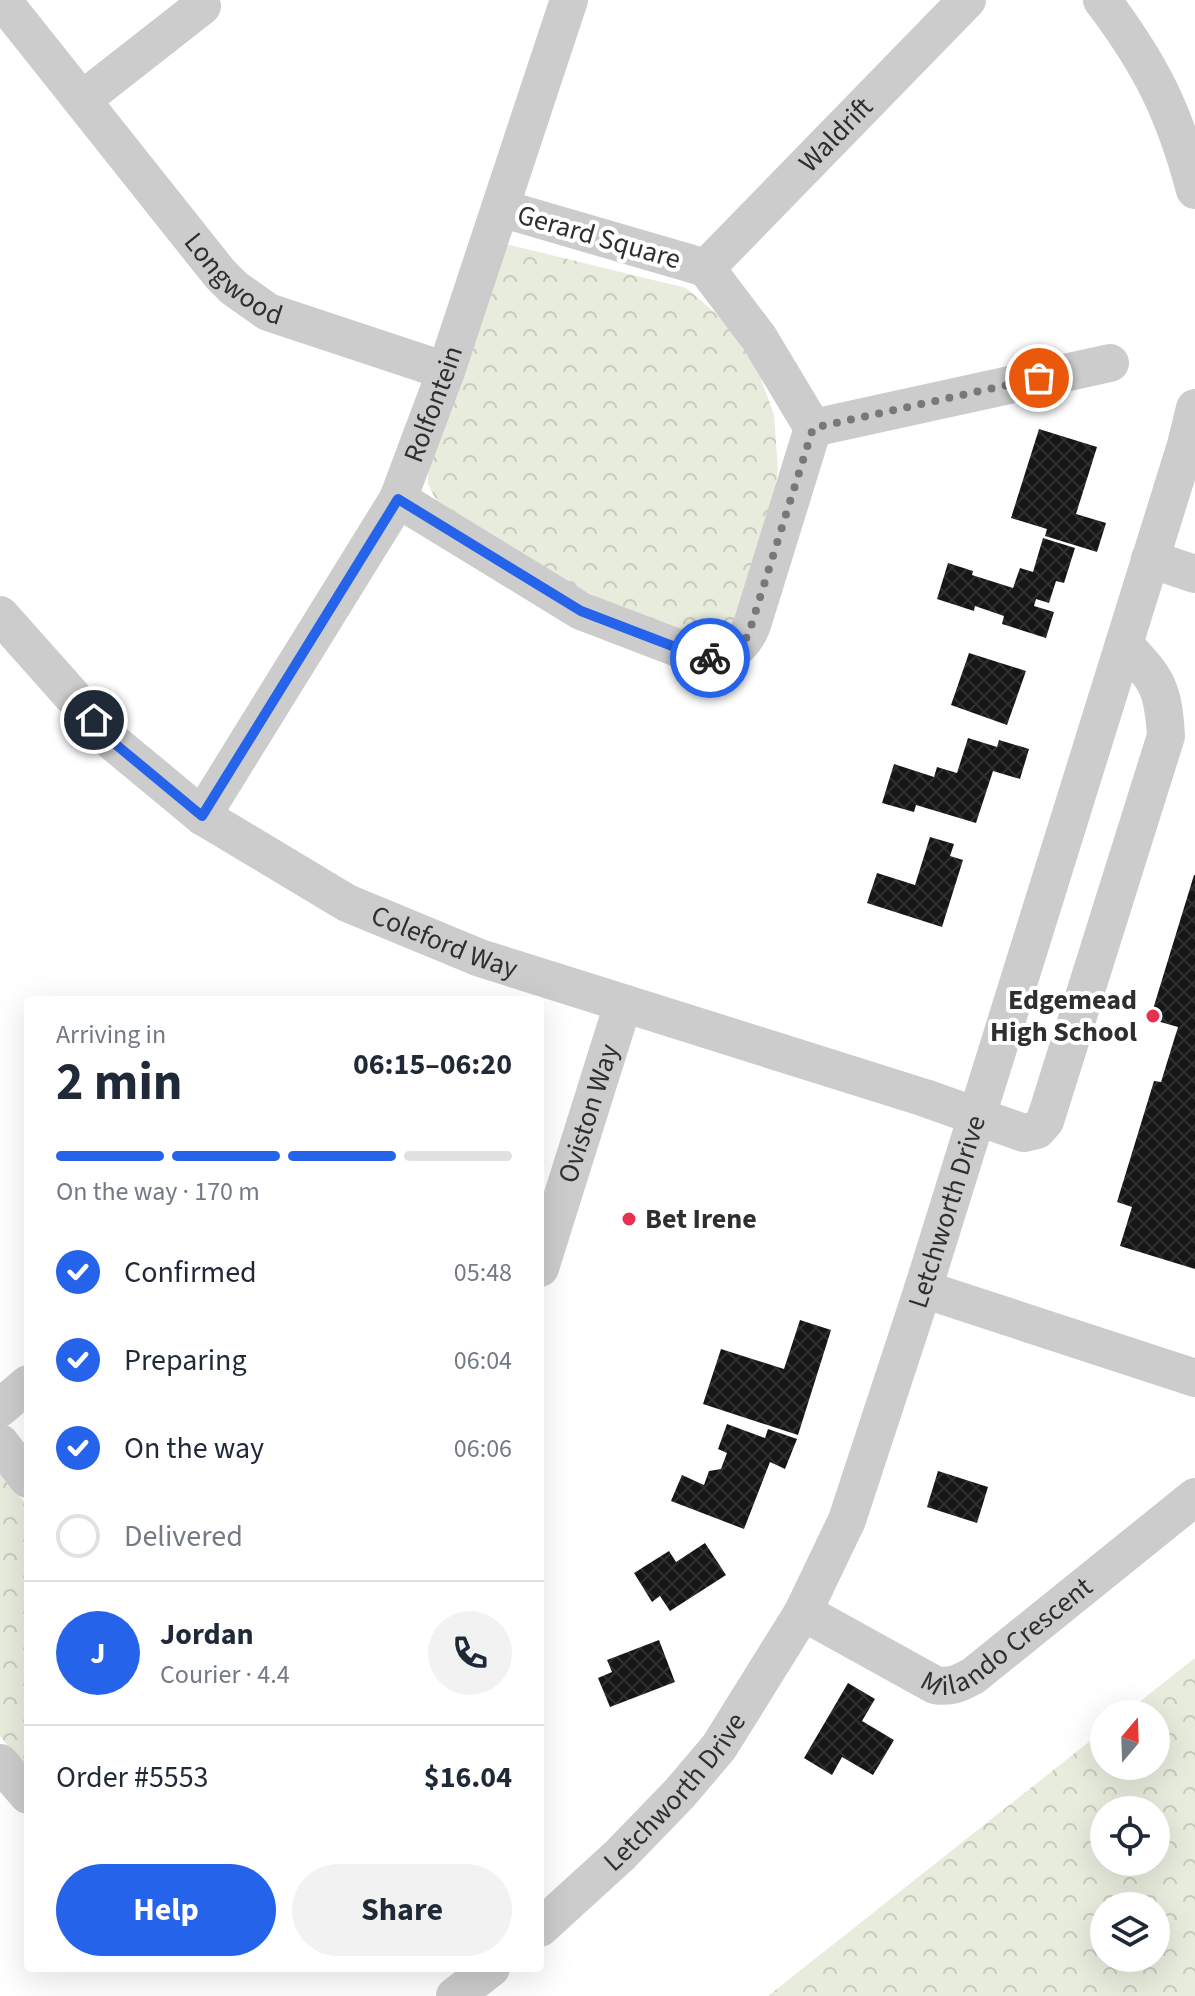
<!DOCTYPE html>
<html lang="en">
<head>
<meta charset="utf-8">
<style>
  body { margin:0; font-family:"Source Sans 3",sans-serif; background:#f2f2f3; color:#1f2937; height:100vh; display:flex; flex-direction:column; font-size:30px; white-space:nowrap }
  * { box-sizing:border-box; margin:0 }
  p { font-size:26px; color:#747a83 }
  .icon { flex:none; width:44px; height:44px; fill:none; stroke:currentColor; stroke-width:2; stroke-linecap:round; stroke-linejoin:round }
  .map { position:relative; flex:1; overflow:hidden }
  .panel { position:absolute; left:24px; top:996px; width:520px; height:976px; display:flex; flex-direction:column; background:#fff; border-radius:8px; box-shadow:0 8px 32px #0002 }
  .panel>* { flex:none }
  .needle { width:52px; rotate:19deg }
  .buttons { position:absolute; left:1090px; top:1700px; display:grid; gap:16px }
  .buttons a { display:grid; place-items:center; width:80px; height:80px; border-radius:50%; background:#fff; box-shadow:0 8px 32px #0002; font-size:40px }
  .pin { position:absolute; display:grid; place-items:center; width:68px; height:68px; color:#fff; margin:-34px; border:4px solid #fff; border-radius:50%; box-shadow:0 2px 8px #0007 }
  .courier { position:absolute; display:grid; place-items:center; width:80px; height:80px; margin:-40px; border:6px solid #2563eb; border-radius:50%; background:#fff; color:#222; box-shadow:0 2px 10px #0007 }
  .summary em { font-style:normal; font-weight:700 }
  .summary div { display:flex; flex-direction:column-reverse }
  .summary { display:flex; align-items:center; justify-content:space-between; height:136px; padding:0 32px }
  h1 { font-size:52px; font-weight:700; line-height:60px }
  .bar { display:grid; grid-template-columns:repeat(4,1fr); gap:12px 8px; align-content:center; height:96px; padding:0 32px }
  .bar i { height:10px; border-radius:6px; background:#e0e1e3 }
  .bar .selected { background:#2563eb }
  .bar p { grid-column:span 4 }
  .line { display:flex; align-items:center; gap:20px; padding:0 32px; border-top:2px solid #e0e1e3 }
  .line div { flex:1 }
  .round { display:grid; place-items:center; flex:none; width:84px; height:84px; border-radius:42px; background:#f2f2f3 }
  ol { padding:0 32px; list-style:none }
  li { display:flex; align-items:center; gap:24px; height:88px }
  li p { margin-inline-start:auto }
  li .icon { padding:8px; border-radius:50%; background:#2563eb; color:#fff; stroke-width:4 }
  li:last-child { color:#747a83 }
  li i { width:44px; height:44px; border:4px solid #e0e1e3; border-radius:50% }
  .action { display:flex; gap:16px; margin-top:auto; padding:16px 32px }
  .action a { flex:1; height:92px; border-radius:48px; background:#2563eb; color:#fff; font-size:32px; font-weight:700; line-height:92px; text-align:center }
  .action a+a { background:#f2f2f3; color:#1f2937 }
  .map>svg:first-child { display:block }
  .park { fill:url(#park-crowns); fill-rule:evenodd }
  .building { fill:url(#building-cross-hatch) }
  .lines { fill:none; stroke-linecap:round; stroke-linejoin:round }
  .minor { stroke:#ccc; stroke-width:38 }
  .done { stroke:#787878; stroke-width:8; stroke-dasharray:0 14.4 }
  .route { stroke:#2563eb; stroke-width:10 }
  .poi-dot { fill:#e7314f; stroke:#fff; stroke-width:3 }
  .labels { text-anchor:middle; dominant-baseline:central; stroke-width:8; stroke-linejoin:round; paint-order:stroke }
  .street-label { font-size:28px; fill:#2f2f2f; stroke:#fff }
  .poi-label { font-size:28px; font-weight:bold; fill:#2f2f2f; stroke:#fff; text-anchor:end }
</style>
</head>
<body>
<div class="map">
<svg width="1195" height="1996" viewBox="0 0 1195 1996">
  <defs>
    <pattern id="park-crowns" width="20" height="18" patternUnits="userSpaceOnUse" patternTransform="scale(2)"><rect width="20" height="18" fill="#e7ecdd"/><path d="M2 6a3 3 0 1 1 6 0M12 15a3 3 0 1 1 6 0" fill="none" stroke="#c6cbbe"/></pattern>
    <pattern id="building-cross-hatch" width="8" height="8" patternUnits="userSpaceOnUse" patternTransform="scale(2)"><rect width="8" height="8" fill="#161616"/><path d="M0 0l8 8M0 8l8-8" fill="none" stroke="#303030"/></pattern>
  </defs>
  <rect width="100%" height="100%" fill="#fff"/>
  <g class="park">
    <polygon points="506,244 686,288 726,322 756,365 774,415 778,469 774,497 738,615 728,630 720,635 702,637 613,605 565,581 436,500 428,484 428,473"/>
    <polygon points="0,1472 28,1507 28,1771 0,1736"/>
    <path d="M1195,1658v338h-427l336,-266v36h52v-52h-32zM1104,1810h52v52h-52zM1104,1906h52v52h-52z"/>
  </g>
  <g class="building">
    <polygon points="1039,429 1097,447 1076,514 1106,523 1097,552 1045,536 1047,529 1011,518"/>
    <polygon points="1043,538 1075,548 1064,583 1056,581 1049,603 1036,599 1034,606 1054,612 1046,638 1002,624 1004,616 975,606 974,611 937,599 948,563 973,571 972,575 1013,588 1020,568 1033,572"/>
    <polygon points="969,653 1026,671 1007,725 951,705"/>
    <polygon points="968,738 997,747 999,740 1029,749 1020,779 993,771 976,823 916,805 914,812 882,803 894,764 934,777 937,767 957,773"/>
    <polygon points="930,837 954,844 950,856 963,860 942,927 867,903 877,873 915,885"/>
    <polygon points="1194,875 1195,875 1195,1269 1120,1246 1132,1207 1117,1202 1154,1081 1161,1082 1178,1027 1150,1019"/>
    <polygon points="800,1320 831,1330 798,1435 703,1404 721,1349 784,1369"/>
    <polygon points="727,1424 765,1438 768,1429 797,1439 785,1469 770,1462 744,1529 671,1501 682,1475 704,1485 709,1471 721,1469 727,1453 718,1449"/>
    <polygon points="938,1471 988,1487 977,1523 927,1507"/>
    <polygon points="705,1543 726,1575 670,1611 660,1596 652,1602 634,1573 669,1551 676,1562"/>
    <polygon points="659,1640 675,1682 610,1707 598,1678 612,1672 607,1660"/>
    <polygon points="848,1683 875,1699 862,1721 894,1740 873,1775 842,1757 832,1775 804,1758"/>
  </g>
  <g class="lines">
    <g class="minor">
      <path id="s1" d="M2,0l218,274 14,14 34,24 178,59"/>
      <path d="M1102,0c49,65 72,111 93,190"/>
      <polyline points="82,100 202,6"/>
      <path id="s2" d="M706,268l261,-268"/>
      <polyline points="813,428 1110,363"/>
      <path d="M398,499l183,112 115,44c27,7 46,-5 56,-30l61,-197 -54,-90 -53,-70 -206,-60"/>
      <polyline points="1150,559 1195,574"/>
      <path id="s3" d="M0,615l114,128 88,73 145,87 133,55 445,140 99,35 13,-3 8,-9 121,-385c-3,-50 -9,-56 -42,-92"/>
      <path id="s4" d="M202,816l196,-317 48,-128 123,-371"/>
      <path id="s5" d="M540,1268l83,-264"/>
      <polyline points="923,1289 1195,1378"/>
      <polyline points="0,1408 28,1384"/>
      <polyline points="0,1443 28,1479"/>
      <path id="s6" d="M803,1612l132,73c16,3 25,-2 38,-9l222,-179"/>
      <polyline points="0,1763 28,1795"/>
      <path id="s7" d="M540,1928l80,-73 60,-62 39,-46 84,-135 44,-92 76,-231 263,-844 9,-37"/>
      <polyline points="455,1996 491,1968"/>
    </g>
  </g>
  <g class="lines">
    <polyline class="done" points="710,658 731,653 748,636 813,428 1039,378"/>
    <polyline class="route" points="94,720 114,743 202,816 398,499 581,611 696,655 710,658"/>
  </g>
  <g class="poi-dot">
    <circle cx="1153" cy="1016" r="8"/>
    <circle cx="629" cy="1219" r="8"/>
  </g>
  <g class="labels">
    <g class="street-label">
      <text stroke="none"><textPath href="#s2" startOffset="186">Waldrift</textPath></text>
      <text transform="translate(599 237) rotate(16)">Gerard Square</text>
      <text stroke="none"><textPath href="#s1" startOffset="364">Longwood</textPath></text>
      <text stroke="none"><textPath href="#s4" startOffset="474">Rolfontein</textPath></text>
      <text stroke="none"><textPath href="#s3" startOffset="560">Coleford Way</textPath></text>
      <text stroke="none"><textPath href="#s5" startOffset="162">Oviston Way</textPath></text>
      <text stroke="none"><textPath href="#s7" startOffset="840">Letchworth Drive</textPath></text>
      <text stroke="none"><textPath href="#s6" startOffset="238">Milando Crescent</textPath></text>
      <text stroke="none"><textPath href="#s7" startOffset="192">Letchworth Drive</textPath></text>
    </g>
    <g class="poi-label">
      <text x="1137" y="1000">Edgemead<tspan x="1137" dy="32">High School</tspan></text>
      <text x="645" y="1219" text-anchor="start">Bet Irene</text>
    </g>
  </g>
</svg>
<div class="buttons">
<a><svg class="needle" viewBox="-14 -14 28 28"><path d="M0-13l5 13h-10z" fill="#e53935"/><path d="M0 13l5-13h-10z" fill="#747a83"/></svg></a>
<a><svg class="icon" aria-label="locate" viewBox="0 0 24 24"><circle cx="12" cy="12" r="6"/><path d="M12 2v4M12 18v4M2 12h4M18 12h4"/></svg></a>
<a><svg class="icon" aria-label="layers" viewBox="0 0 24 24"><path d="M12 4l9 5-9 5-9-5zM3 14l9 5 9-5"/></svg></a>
</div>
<div class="pin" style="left:1039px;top:378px;background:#ea580c"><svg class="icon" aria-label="bag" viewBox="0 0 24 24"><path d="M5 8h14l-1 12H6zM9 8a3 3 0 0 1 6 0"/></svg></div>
<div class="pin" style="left:94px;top:720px;background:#1f2937"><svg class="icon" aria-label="home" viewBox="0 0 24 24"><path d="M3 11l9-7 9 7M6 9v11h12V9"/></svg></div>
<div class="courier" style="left:710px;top:658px"><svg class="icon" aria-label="bike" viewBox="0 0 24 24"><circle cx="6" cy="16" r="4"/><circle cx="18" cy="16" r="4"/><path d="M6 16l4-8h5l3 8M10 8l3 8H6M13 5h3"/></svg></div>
<section class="panel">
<div class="summary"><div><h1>2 min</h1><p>Arriving in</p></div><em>06:15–06:20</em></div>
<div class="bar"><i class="selected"></i><i class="selected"></i><i class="selected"></i><i></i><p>On the way · 170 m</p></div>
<ol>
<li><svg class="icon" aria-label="check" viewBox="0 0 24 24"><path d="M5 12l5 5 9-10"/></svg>Confirmed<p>05:48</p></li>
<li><svg class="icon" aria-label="check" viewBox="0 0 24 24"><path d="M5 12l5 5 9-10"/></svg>Preparing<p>06:04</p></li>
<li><svg class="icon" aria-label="check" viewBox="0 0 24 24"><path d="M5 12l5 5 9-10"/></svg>On the way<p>06:06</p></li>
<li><i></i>Delivered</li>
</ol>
<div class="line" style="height:144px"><b class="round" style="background:#2563eb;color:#fff">J</b><div><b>Jordan</b><p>Courier · 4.4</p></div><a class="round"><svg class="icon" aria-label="phone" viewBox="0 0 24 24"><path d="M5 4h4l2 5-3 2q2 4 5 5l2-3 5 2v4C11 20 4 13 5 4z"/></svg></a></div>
<div class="line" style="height:104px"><div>Order #5553</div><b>$16.04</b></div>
<div class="action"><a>Help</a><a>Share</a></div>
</section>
</div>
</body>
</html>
